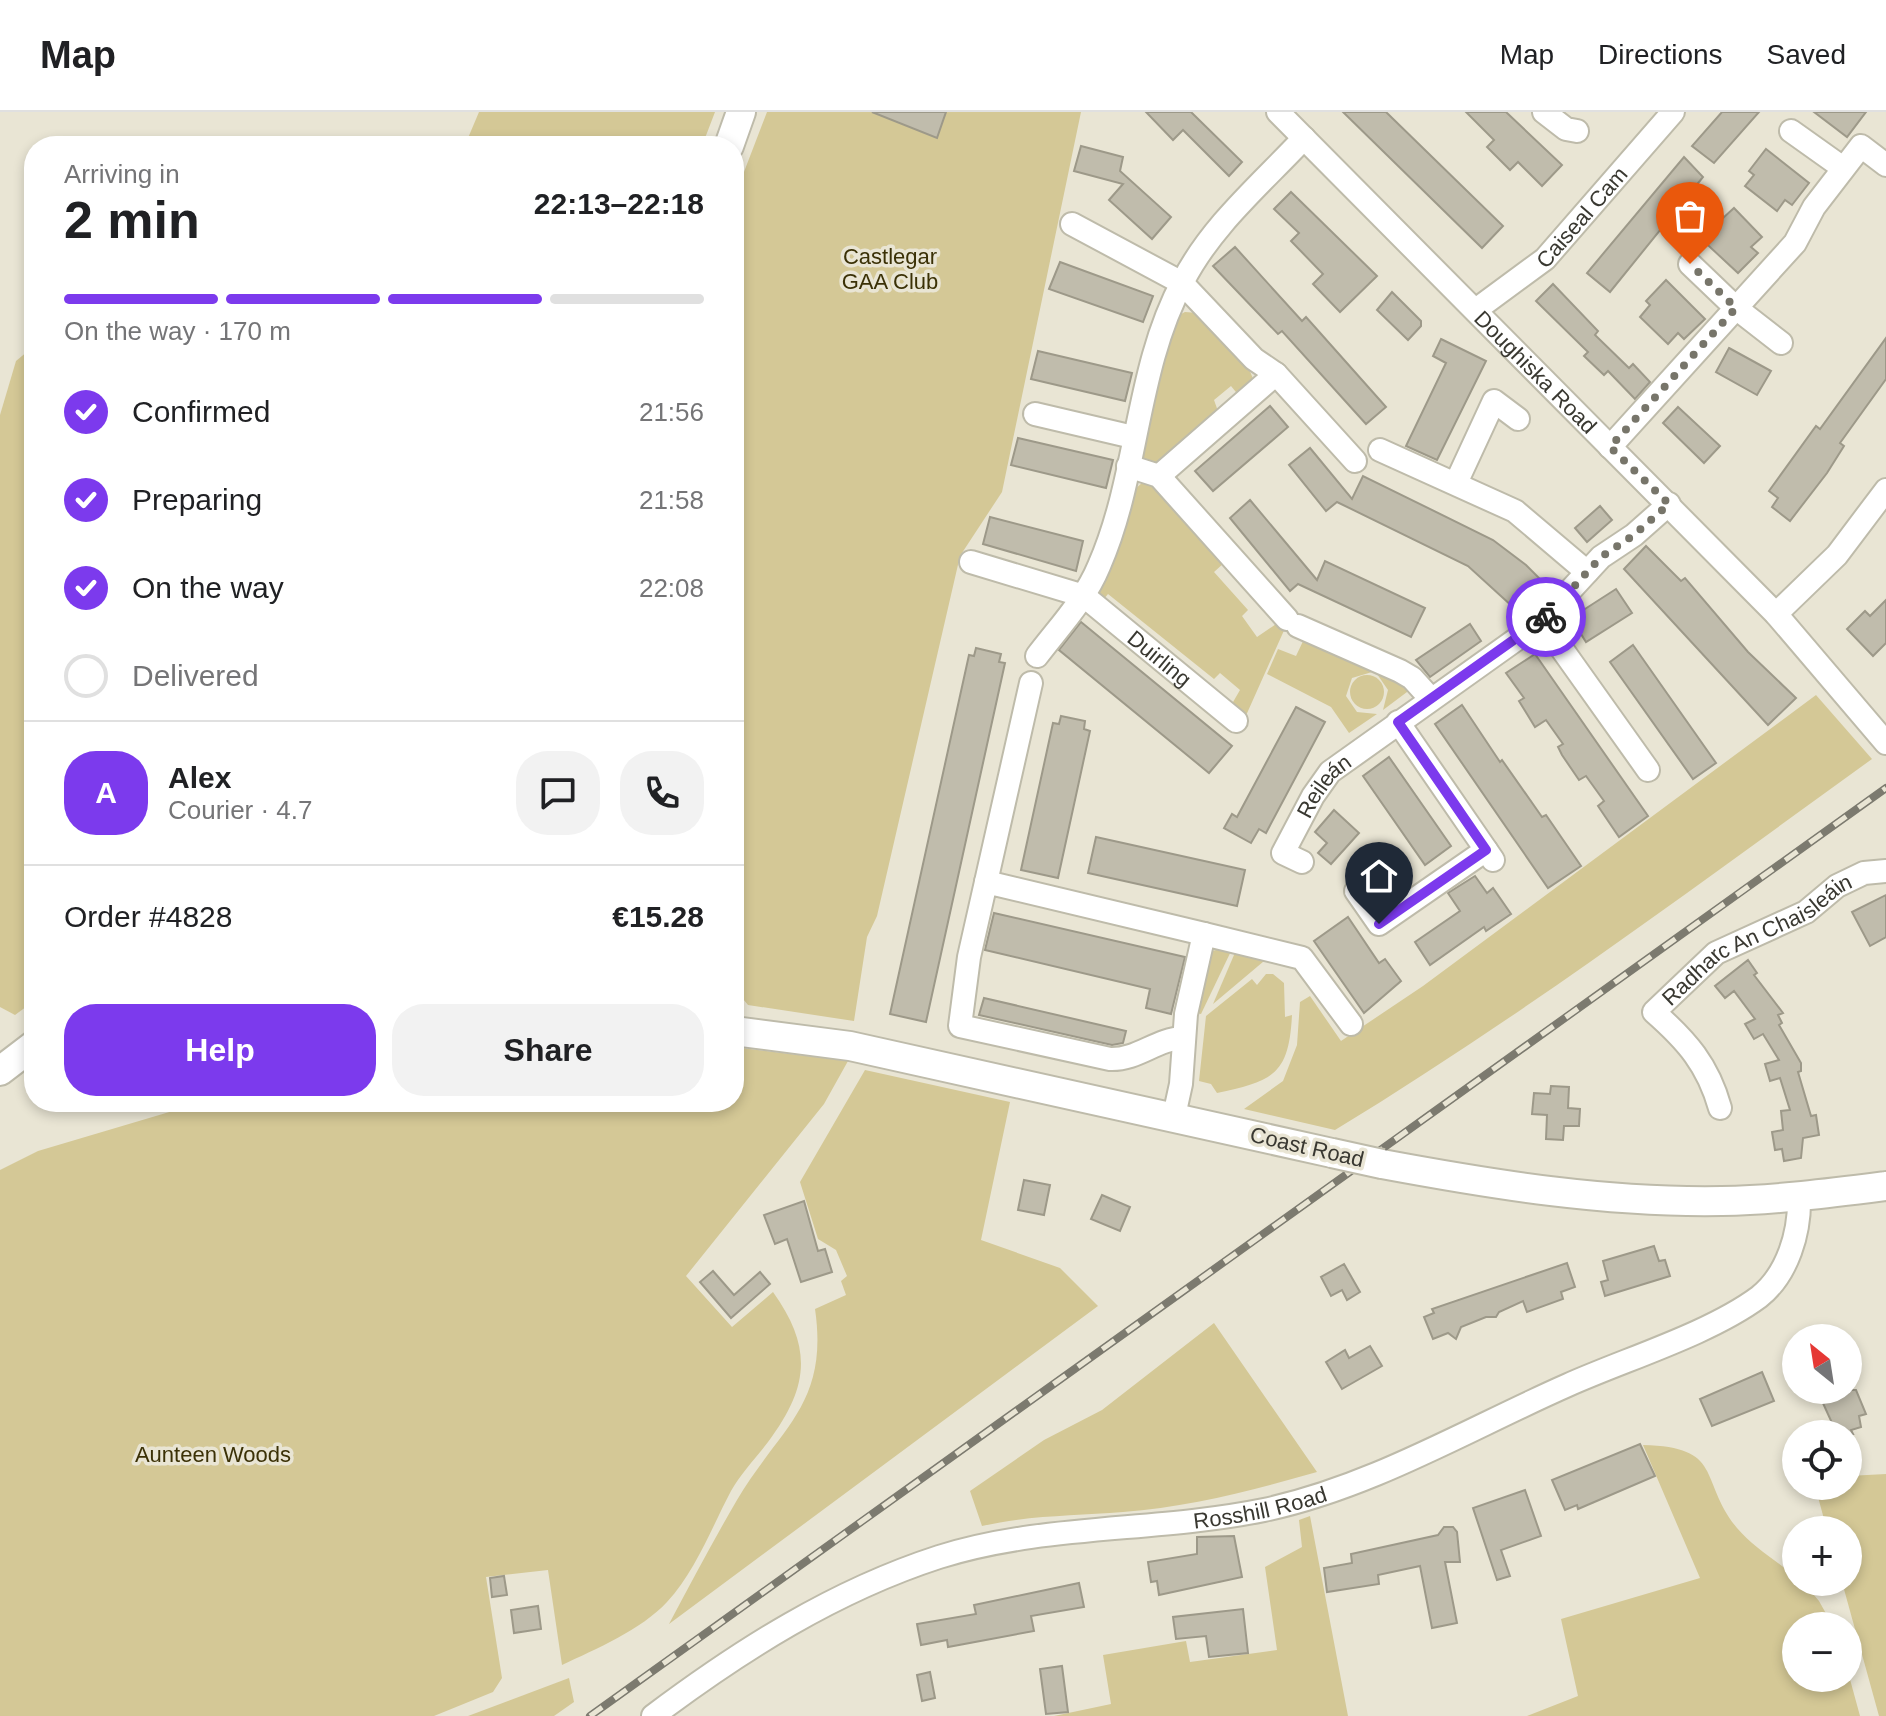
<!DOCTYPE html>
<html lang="en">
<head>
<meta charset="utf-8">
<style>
  body { margin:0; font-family:Helvetica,sans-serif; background:#f2f2f2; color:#202124; height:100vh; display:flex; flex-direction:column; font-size:30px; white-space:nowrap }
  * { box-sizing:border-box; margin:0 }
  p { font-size:26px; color:#757577 }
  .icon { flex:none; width:44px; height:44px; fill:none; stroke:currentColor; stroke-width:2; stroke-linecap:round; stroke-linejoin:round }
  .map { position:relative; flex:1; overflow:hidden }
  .side { position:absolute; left:24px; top:24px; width:720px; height:976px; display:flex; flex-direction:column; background:#fff; border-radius:32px; box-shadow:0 4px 12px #0003 }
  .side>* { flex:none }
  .needle { width:52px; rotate:330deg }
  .buttons { position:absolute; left:1782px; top:1212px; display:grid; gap:16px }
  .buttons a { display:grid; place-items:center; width:80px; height:80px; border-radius:50%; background:#fff; box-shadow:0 4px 12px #0003; font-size:40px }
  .pin { position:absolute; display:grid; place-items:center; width:68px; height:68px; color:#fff; margin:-82px -34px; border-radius:50% 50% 50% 0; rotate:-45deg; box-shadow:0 0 8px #0007 }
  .pin .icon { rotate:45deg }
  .courier { position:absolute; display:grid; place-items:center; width:80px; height:80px; margin:-40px; border:6px solid #7c3aed; border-radius:50%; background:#fff; color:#222; box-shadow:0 2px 10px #0007 }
  .head em { font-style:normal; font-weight:600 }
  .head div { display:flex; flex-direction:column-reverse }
  .head { display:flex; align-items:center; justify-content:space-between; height:136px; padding:0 40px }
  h1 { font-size:52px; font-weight:600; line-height:60px }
  .bar { display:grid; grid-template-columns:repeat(4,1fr); gap:12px 8px; align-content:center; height:96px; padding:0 40px }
  .bar i { height:10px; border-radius:6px; background:#e0e0e0 }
  .bar .selected { background:#7c3aed }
  .bar p { grid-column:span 4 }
  .line { display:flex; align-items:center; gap:20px; padding:0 40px; border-top:2px solid #e0e0e0 }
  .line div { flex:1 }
  .round { display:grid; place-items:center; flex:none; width:84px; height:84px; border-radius:32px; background:#f2f2f2 }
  ol { padding:0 40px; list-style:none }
  li { display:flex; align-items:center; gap:24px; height:88px }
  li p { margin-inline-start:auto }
  li .icon { padding:8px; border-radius:50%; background:#7c3aed; color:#fff; stroke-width:4 }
  li:last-child { color:#757577 }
  li i { width:44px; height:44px; border:4px solid #e0e0e0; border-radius:50% }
  .action { display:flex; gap:16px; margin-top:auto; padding:16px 40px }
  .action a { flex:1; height:92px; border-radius:32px; background:#7c3aed; color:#fff; font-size:32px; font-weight:600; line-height:92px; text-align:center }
  .action a+a { background:#f2f2f2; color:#202124 }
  header { display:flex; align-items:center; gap:48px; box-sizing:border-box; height:112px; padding:0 40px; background:#fff; border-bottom:2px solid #e0e0e0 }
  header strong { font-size:38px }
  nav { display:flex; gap:44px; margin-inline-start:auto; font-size:28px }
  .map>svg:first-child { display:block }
  .green { fill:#d4c896 }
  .building { fill:#c0bcac; stroke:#9d9989; stroke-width:2 }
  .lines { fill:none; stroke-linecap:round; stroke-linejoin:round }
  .minor-casing { stroke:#bebbaa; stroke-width:26 }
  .major-casing { stroke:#bebbaa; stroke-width:32 }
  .minor { stroke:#fff; stroke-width:22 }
  .major { stroke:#fff; stroke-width:28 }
  .rail-casing { stroke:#7c7a6f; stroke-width:8 }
  .rail { stroke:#e9e5d4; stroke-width:5; stroke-dasharray:15; stroke-linecap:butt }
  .major-bridge-casing { stroke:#bebbaa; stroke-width:32; stroke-linecap:butt }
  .major-bridge { stroke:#fff; stroke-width:28 }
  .done { stroke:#77756a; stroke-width:8; stroke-dasharray:0 14.4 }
  .route { stroke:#7c3aed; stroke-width:10 }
  .labels { text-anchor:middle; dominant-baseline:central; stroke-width:7; stroke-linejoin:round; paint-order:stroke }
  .street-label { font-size:22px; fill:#393831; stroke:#e9e5d4 }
  .park-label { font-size:22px; fill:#3b3106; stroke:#e9e5d4 }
</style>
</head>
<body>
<header>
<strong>Map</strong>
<nav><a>Map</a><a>Directions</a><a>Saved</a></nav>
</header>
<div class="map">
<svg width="1886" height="1604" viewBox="0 0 1886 1604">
  <rect width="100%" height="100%" fill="#e9e5d4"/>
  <g class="green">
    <polygon points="479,0 715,0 702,34 286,34 299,24 468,26"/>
    <polygon points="767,0 1081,0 1002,380 960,444 877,804 867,825 854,909 748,893 734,876 734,86"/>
    <path d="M1185,200l13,1 48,49 8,19 -14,16 -9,-11 -17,14 5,14 -61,51 -14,-5c-8,-25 24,-118 35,-145z"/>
    <polygon points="34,234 34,889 15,903 0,895 0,303 16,249"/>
    <polygon points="1143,370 1159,375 1224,451 1214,460 1248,498 1242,504 1257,525 1279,510 1286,514 1244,608 1229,597 1240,578 1220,561 1214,567 1108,482 1099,493 1096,480 1133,379"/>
    <polygon points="1305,525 1373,555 1372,560 1352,566 1346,584 1357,600 1377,602 1349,621 1331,595 1267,562 1278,537 1296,544"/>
    <polygon points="1379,557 1411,577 1383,598 1388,578 1377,562"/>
    <circle cx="1367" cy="580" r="17"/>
    <path d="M1816,583l56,64c-176,127 -351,258 -537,371l-91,-21 39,-28 14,-36 3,-43 10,-6 31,45 82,-55z"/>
    <polygon points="1233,835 1201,902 1196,901 1211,839"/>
    <polygon points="1237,836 1270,844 1213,892"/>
    <path d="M1266,862h7l11,9 1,34 7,-2c-3,60 -19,66 -75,78l-6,-9 -12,-3 7,-65 46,-37 5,6z"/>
    <path d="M734,935l114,14 -24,43 -138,172 46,51 41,-35c40,56 36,95 -5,150 -12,16 -27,31 -37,49 -19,36 -36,81 -64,111 -26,28 -71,47 -105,63l-14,-95 -62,7 16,101 -9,14 -59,24h-434v-546l38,-19 165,-49h531z"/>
    <path d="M865,958l145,32 -29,138 79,28 38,38 -429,318c22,-41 44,-83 68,-124 43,-73 92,-95 78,-191l31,-14 -5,-14 6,-5 -11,-26 -18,-11 -18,-57z"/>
    <path d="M1214,1211l103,149c-63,18 -128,35 -194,40 -47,4 -94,3 -141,14l-12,-35 74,-51 58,-30z"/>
    <path d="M1643,1333c82,2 55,35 94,83 16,19 40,33 59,49v5h7l16,19 14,25h-37v52h52v-6l12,44h-333l51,-20 -17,-77 139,-41z"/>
    <polygon points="1886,1362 1886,1604 1879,1604 1842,1470 1848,1470 1848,1418 1827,1418 1815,1374 1848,1374 1848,1364"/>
    <polygon points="1310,1404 1348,1604 1054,1604 1111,1592 1103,1543 1186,1529 1190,1550 1277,1538 1265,1455 1302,1435 1299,1408"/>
    <polygon points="569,1566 574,1590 554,1604 468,1604"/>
  </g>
  <g class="building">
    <polygon points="872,0 946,0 937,26"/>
    <polygon points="1146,0 1191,0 1242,50 1229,64 1183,18 1173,28"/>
    <polygon points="1343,0 1386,0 1503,114 1482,136"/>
    <polygon points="1466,0 1506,0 1562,53 1542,74 1518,50 1510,58 1487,35 1494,28"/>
    <polygon points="1722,0 1759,0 1714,51 1692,34"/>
    <polygon points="1814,0 1866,0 1847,25"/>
    <polygon points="1081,34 1123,45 1120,59 1171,105 1152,127 1109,88 1123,72 1074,59"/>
    <polygon points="1766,37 1809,71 1792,93 1785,88 1777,99 1745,74 1754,63 1749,59"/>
    <polygon points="1684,45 1703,65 1610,180 1587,161"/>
    <polygon points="1291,80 1377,164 1340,200 1313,172 1323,162 1291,129 1299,121 1274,97"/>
    <polygon points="1734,96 1762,125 1751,135 1758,141 1738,161 1697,123 1716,102 1722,107"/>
    <polygon points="1235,135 1302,209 1306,205 1386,295 1366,312 1282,219 1278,222 1213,154"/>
    <polygon points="1060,150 1153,184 1143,210 1049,177"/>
    <polygon points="1666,168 1705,207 1684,227 1678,221 1668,232 1640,205 1650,193 1646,189"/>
    <polygon points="1553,172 1598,219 1595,223 1629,256 1633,252 1650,270 1635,287 1608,259 1604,263 1584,244 1588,240 1536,189"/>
    <polygon points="1392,180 1421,209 1421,214 1408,228 1377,198"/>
    <polygon points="1886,226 1886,267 1840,331 1844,334 1827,361 1790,409 1772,395 1778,386 1769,379 1816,314 1820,317"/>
    <polygon points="1441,227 1486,249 1437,348 1406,334 1446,251 1433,244"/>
    <polygon points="1729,236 1771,259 1757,283 1716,260"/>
    <polygon points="1038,239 1132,261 1125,289 1031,267"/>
    <polygon points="1270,294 1288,315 1213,379 1195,359"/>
    <polygon points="1678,295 1720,334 1704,351 1663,311"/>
    <polygon points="1018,326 1113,348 1106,376 1011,353"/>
    <polygon points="1310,336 1352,387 1363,364 1493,428 1526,453 1551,478 1524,505 1468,454 1337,390 1326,399 1289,353"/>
    <polygon points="1250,388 1317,468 1325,449 1425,496 1411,525 1298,472 1290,479 1230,406"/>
    <polygon points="1600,394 1612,408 1587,430 1575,416"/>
    <polygon points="990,405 1083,429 1076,459 983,432"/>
    <polygon points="1646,434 1681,469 1685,466 1748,540 1796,586 1768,613 1624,457"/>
    <polygon points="1616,477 1632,501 1586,530 1571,506"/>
    <polygon points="1886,488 1886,531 1873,544 1847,517 1865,499 1870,504"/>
    <polygon points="1081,510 1232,634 1209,661 1059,538"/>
    <polygon points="1470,512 1481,529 1430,565 1416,548"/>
    <polygon points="1633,533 1716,651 1693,667 1610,550"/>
    <polygon points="976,536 1001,542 999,550 1005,551 926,910 890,902 969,543 974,544"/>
    <polygon points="1535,542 1648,704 1619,725 1598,694 1604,689 1586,664 1579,668 1562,643 1558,635 1563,632 1546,608 1535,615 1519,589 1524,586 1506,561"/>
    <polygon points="1462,593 1500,650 1502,648 1542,705 1546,703 1581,754 1548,776 1435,612"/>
    <polygon points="1296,595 1325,610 1266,721 1259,717 1251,731 1224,716 1232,702 1237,705"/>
    <polygon points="1061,604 1085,609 1084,617 1090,619 1058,766 1021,758 1053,611 1059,612"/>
    <polygon points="1389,645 1451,734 1425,753 1363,664"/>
    <polygon points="1334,698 1359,721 1331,752 1318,741 1327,731 1315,720"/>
    <polygon points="1096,725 1245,758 1237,794 1088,761"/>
    <polygon points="1475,764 1487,781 1493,776 1511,802 1486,819 1484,815 1430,853 1415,830 1460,799 1448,781"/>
    <polygon points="1886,783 1886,825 1870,834 1852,800"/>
    <polygon points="994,801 1185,845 1171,902 1146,896 1150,877 985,838"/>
    <polygon points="1348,805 1379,851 1385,847 1401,869 1364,901 1314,829"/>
    <polygon points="1748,848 1757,861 1754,863 1783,901 1778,903 1782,911 1779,913 1801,951 1801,959 1798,960 1811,1004 1816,1003 1819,1023 1803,1026 1801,1046 1784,1049 1782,1037 1775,1038 1772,1020 1783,1018 1781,999 1790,998 1780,966 1770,969 1765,952 1779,948 1763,922 1754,927 1745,912 1755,907 1734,879 1725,886 1715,874"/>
    <polygon points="984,886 1126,919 1123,931 1112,933 979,903"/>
    <polygon points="1551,974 1569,975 1568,996 1580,997 1579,1014 1564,1014 1563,1028 1546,1027 1547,1003 1532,1002 1534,981 1550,982"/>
    <polygon points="1024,1068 1050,1073 1044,1103 1018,1098"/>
    <polygon points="1102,1083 1130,1095 1120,1119 1091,1107"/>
    <polygon points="804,1089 818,1139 825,1137 832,1160 801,1170 787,1127 775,1132 764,1103"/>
    <polygon points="1654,1134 1659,1149 1665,1148 1670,1164 1605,1184 1601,1170 1608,1168 1603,1149"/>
    <polygon points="1567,1151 1575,1175 1561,1180 1563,1187 1527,1200 1523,1189 1499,1200 1496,1205 1486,1205 1461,1215 1456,1227 1448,1221 1433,1227 1424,1205 1434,1201 1432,1197"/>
    <polygon points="1344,1152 1360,1180 1347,1188 1342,1178 1331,1184 1321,1165"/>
    <polygon points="713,1159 734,1183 760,1160 770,1172 731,1206 700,1170"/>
    <polygon points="1370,1234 1382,1254 1342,1277 1326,1250 1345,1238 1349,1246"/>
    <polygon points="1762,1260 1774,1289 1712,1314 1700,1287"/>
    <polygon points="1817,1278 1856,1278 1866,1302 1859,1304 1861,1315 1851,1318 1853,1322 1837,1322"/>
    <polygon points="1640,1332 1655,1364 1578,1397 1577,1393 1565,1398 1552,1368"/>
    <polygon points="1525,1378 1541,1424 1501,1438 1510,1464 1497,1468 1473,1396"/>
    <polygon points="1444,1415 1453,1415 1457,1420 1460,1450 1445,1450 1457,1511 1432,1516 1420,1454 1378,1463 1379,1472 1327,1480 1324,1456 1352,1451 1351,1442 1438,1423"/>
    <polygon points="1234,1424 1242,1465 1159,1483 1157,1469 1151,1470 1148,1450 1197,1442 1197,1425"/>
    <polygon points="504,1464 507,1483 492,1485 490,1466"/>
    <polygon points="1079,1471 1084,1495 1031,1504 1034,1519 948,1535 947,1528 921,1533 917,1512 976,1502 974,1493"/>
    <polygon points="538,1494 541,1517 514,1521 511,1498"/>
    <polygon points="1243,1497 1248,1541 1209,1545 1206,1524 1176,1527 1173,1505"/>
    <polygon points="1062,1554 1068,1600 1046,1602 1040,1557"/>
    <polygon points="930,1560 935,1586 922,1589 917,1563"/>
  </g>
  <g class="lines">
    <g class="minor-casing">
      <g id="minor">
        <path id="s1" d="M1278,0l498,502 110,129"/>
        <polyline points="1544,0 1566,17 1577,19"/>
        <polyline points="1791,19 1843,56"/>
        <polyline points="1072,112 1182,171 1254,247 1276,262 1355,349"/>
        <polyline points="1690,152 1736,196 1781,231"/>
        <path id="s2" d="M1477,197l68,-50 128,-147"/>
        <polyline points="1035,302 1133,325"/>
        <polyline points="1610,335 1795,131 1814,95 1861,34 1886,53"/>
        <polyline points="1380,338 1515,399 1587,460"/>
        <polyline points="1128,354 1159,364 1287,507"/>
        <polyline points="1159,364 1276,262"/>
        <polyline points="1456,371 1494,289 1518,307"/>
        <path id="s3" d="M971,450l113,34 152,125"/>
        <polyline points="1776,502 1837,443 1886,378"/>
        <polyline points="1542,509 1648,658"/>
        <polyline points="1298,514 1400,559 1412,566 1431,587"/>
        <path d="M1037,544c22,-29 48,-56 62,-90 40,-91 36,-196 84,-285 29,-56 78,-97 121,-143"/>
        <polyline points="1398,610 1493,748"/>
        <path id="s4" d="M1302,750l-19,-9 30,-57 17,-24 212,-151 59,-64 33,-22 35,-31"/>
        <polyline points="1388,756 1356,779 1379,812 1486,738"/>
        <polyline points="986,770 1031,571"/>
        <path d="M1183,926c-27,1 -45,22 -73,21l-150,-33 9,-69 17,-75 218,52"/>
        <path id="s5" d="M1720,996c-12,-43 -33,-67 -66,-96l62,-59 90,-41 31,-26 27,-13 22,-2"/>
        <polyline points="1174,1004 1181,972 1186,902 1204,822 1302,846 1351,912"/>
        <path id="s6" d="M653,1604c88,-66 181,-125 286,-159 105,-33 217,-25 325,-47 108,-23 204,-81 304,-125 58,-26 141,-51 191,-88 29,-23 41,-65 40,-100"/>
      </g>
    </g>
    <g class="major-casing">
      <g id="major">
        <polyline points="729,34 741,0"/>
        <polyline points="734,919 850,934 1332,1041"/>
        <polyline points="0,959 34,933"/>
        <path d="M1382,1052c113,21 225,39 340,37 55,-1 109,-8 164,-15"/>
      </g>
    </g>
    <use href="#minor" class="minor"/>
    <use href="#major" class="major"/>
    <g class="rail-casing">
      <polyline id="rail" points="590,1604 1886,676"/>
    </g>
    <use href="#rail" class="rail"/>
    <g class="major-bridge-casing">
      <polyline id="major-bridge" points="1332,1041 1382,1052"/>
    </g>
    <use href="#major-bridge" class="major-bridge"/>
  </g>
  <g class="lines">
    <polyline class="done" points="1546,505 1601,445 1634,423 1669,392 1610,335 1736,196 1690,152"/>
    <polyline class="route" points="1379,812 1486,738 1398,610 1546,505"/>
  </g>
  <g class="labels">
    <g class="street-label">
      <text stroke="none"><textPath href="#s2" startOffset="140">Caiseal Cam</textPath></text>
      <text stroke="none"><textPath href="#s1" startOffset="366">Doughiska Road</textPath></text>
      <text stroke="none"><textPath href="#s3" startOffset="216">Duirling</textPath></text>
      <text stroke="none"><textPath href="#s4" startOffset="100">Reileán</textPath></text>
      <text stroke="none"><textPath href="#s5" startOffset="246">Radharc An Chaisleáin</textPath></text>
      <text transform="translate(1307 1035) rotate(13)">Coast Road</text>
      <text stroke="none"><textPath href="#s6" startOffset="654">Rosshill Road</textPath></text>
    </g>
    <g class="park-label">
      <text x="890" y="144">Castlegar<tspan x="890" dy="25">GAA Club</tspan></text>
      <text x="213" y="1342">Aunteen Woods</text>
    </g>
  </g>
</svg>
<div class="buttons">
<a><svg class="needle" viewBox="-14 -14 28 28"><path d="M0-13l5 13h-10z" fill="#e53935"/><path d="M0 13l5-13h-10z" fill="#757577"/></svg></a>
<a><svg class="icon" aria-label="locate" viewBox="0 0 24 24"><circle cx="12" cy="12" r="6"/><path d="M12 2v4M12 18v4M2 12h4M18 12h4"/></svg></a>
<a>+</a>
<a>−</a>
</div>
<div class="pin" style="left:1690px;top:152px;background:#ea580c"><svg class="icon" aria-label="bag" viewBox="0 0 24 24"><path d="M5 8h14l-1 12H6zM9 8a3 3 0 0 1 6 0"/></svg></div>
<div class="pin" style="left:1379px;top:812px;background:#1f2937"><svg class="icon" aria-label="home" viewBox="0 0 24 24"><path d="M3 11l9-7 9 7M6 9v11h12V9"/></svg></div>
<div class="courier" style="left:1546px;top:505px"><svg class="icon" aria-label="bike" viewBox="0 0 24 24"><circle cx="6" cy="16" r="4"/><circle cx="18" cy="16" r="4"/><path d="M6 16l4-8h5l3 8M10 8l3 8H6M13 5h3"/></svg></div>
<section class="side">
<div class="head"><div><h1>2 min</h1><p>Arriving in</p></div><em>22:13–22:18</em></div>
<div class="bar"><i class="selected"></i><i class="selected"></i><i class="selected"></i><i></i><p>On the way · 170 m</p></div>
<ol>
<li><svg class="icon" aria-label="check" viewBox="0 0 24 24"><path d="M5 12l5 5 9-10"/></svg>Confirmed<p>21:56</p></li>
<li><svg class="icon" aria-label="check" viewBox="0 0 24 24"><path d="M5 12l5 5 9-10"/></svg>Preparing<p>21:58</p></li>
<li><svg class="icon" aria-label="check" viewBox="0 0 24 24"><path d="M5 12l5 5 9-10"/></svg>On the way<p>22:08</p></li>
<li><i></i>Delivered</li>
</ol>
<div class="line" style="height:144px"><b class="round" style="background:#7c3aed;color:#fff">A</b><div><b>Alex</b><p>Courier · 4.7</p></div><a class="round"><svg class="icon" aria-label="chat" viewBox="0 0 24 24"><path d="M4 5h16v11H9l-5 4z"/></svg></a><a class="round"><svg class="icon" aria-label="phone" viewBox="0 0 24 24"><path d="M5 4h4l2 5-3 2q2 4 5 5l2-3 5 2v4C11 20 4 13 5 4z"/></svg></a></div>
<div class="line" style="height:104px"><div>Order #4828</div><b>€15.28</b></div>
<div class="action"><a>Help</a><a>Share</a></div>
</section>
</div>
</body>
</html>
